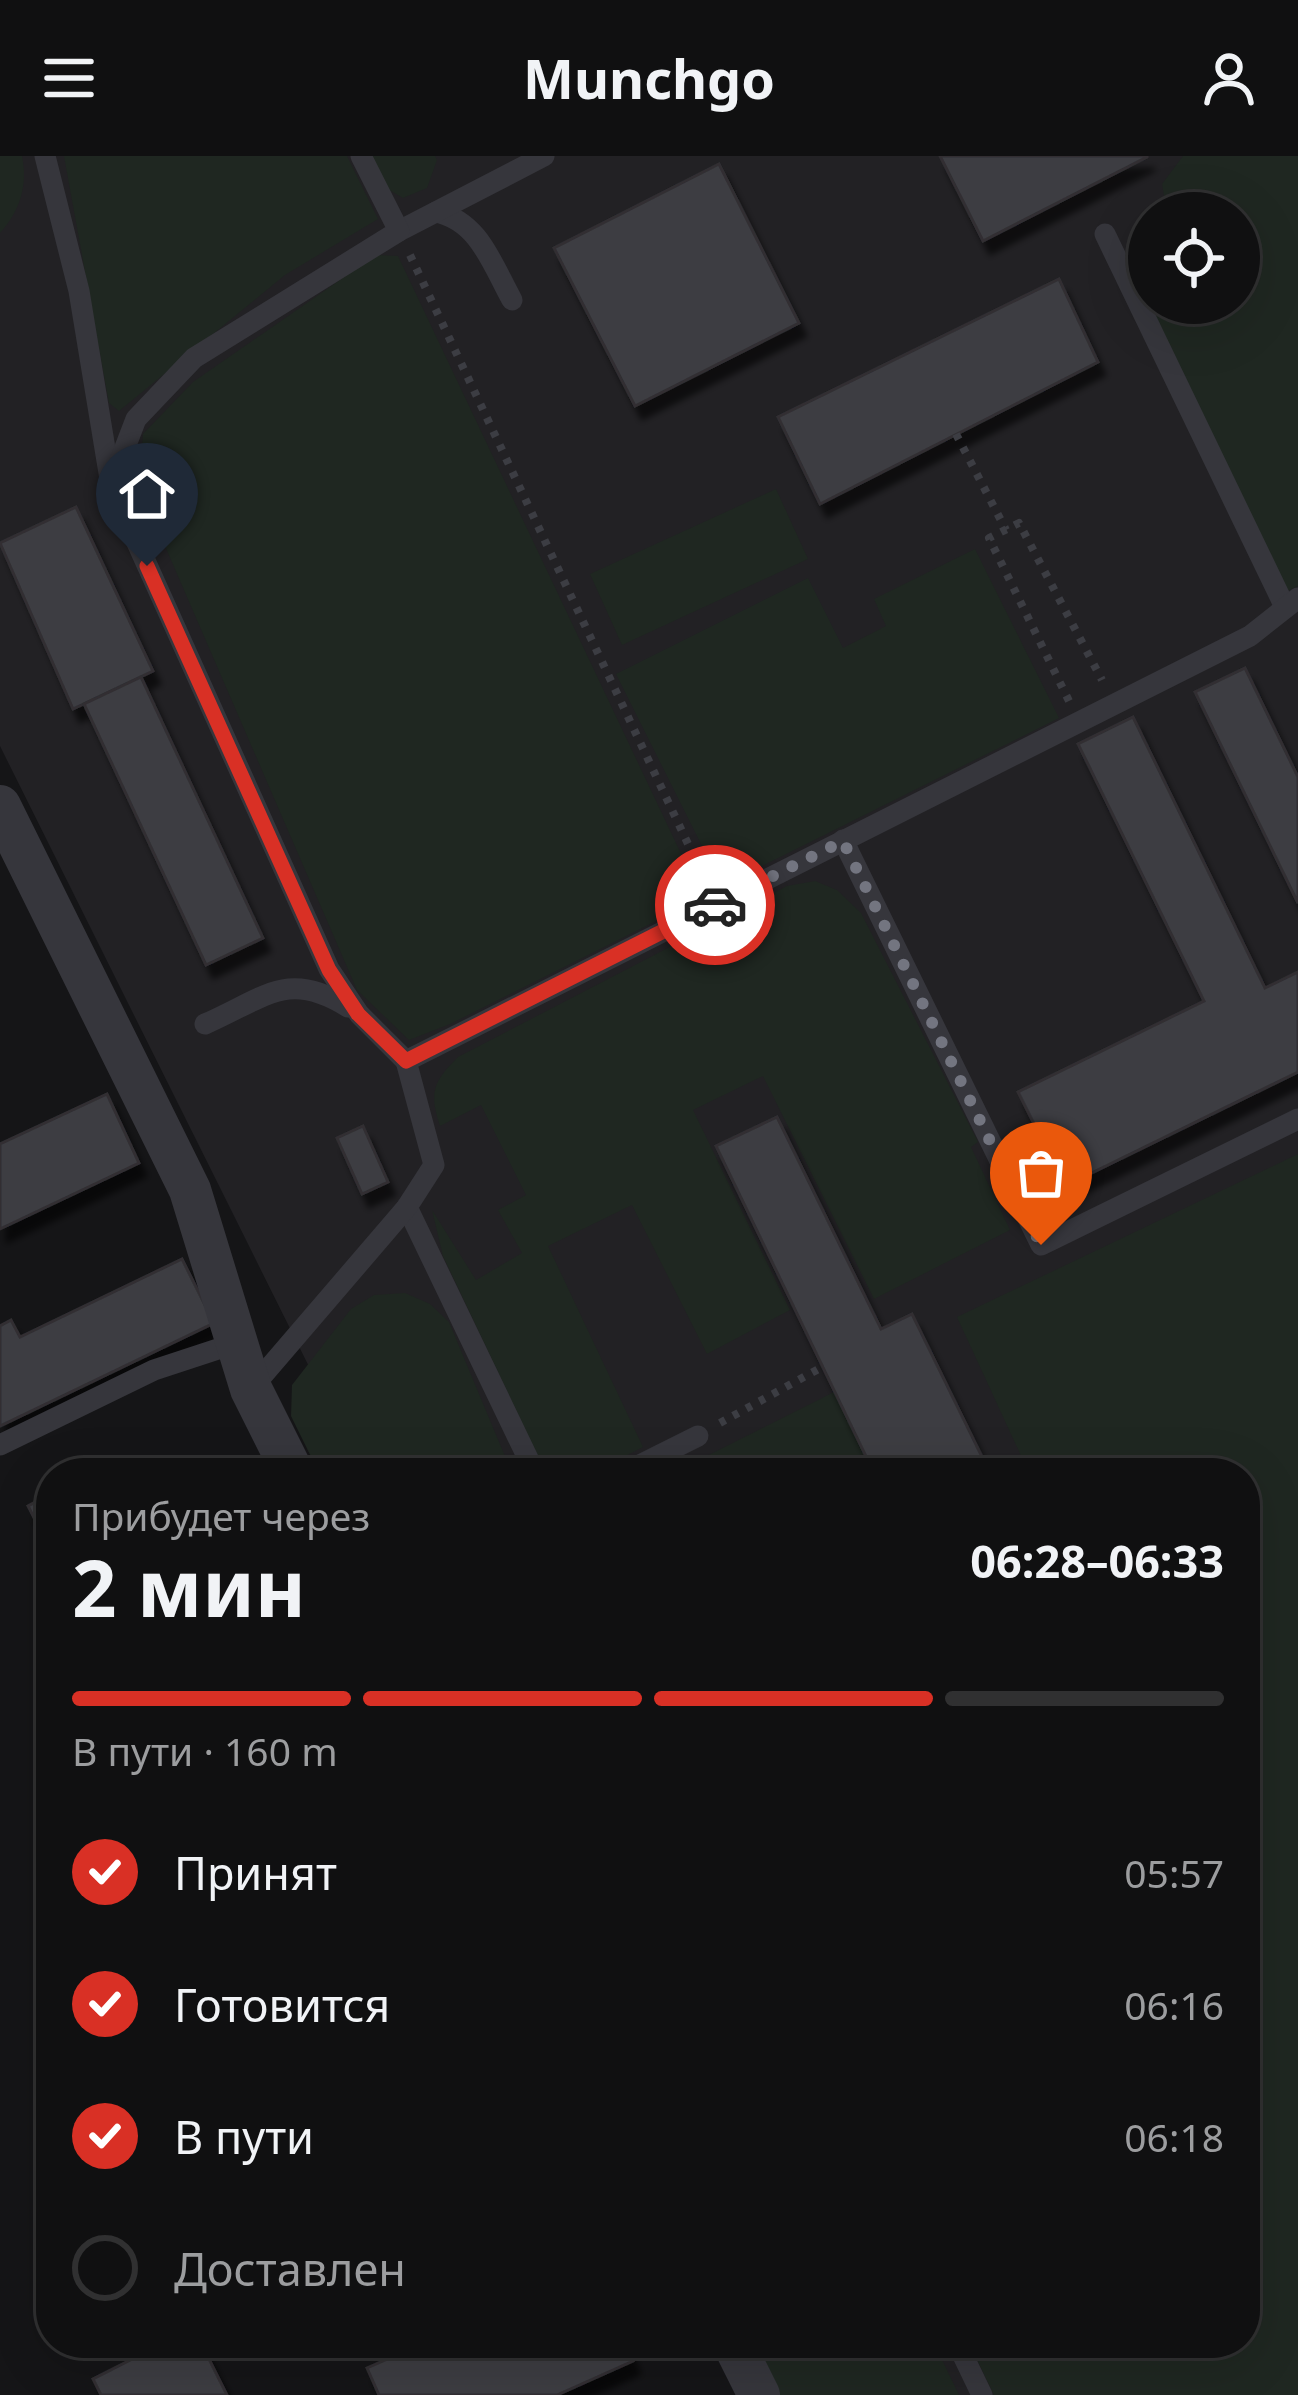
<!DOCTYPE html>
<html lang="ru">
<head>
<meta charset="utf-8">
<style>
  body { margin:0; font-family:"Noto Sans",sans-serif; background:#19191a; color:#f1f3f6; height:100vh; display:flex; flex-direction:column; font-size:45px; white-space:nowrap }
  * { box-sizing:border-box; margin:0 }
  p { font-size:39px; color:#9c9d9f }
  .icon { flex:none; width:66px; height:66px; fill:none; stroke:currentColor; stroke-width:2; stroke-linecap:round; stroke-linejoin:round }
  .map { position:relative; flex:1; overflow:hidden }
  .details { position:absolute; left:36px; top:1302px; width:1224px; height:900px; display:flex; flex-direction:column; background:#101011; border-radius:48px; box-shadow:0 12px 48px #0002,0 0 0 3px #303031 }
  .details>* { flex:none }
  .tools { position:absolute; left:1128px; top:36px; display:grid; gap:24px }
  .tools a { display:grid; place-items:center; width:132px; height:132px; border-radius:50%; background:#101011; box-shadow:0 12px 48px #0002,0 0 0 3px #303031; font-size:60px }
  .pin { position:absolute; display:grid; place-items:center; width:102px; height:102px; color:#fff; margin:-123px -51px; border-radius:50% 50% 50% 0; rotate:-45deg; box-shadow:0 0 12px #0007 }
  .pin .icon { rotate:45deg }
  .courier { position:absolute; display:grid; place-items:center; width:120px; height:120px; margin:-60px; border:9px solid #d93025; border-radius:50%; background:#fff; color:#222; box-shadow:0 3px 15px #0007 }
  .headline em { font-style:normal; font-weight:700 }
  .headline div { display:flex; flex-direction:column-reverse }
  .headline { display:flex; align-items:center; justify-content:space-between; height:204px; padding:0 36px }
  h1 { font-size:78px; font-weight:700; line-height:90px }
  .bar { display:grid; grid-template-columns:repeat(4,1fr); gap:18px 12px; align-content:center; height:144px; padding:0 36px }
  .bar i { height:15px; border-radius:9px; background:#303031 }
  .bar .on { background:#d93025 }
  .bar p { grid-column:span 4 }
  ol { padding:0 36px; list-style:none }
  li { display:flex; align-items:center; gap:36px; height:132px }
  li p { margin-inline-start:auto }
  li .icon { padding:12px; border-radius:50%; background:#d93025; color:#fff; stroke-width:4 }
  li:last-child { color:#9c9d9f }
  li i { width:66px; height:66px; border:6px solid #303031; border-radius:50% }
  header { display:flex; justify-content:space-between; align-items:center; height:156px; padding:0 36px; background:#101011; font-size:54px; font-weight:700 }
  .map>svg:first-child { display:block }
  .built { fill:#222124; fill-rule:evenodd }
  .green { fill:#1f2721 }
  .building { fill:#3d3d42; stroke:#302f33; stroke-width:3; filter:url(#shadow) }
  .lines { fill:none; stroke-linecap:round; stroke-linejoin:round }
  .path { stroke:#3c3d43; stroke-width:8; stroke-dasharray:6 9; stroke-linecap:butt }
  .service { stroke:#36363c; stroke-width:21 }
  .minor { stroke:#36363c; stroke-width:42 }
  .done { stroke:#737580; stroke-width:12; stroke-dasharray:0 21.6 }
  .route { stroke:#d93025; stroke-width:15 }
</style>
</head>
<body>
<header><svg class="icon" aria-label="menu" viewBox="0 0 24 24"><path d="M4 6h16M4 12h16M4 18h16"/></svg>Munchgo<svg class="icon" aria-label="person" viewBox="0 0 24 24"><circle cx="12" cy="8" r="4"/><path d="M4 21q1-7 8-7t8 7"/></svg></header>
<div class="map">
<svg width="1298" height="2239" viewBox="0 0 1298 2239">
  <defs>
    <filter id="shadow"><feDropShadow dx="7" dy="13" stdDeviation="3" flood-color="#0009"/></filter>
  </defs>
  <rect width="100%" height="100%" fill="#151517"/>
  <path class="built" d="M0,0h1298v2239h-477l-26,-52h450v-870h-883l-362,-727zM1149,57h90v90h-90z"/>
  <g class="green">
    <path d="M0,0h22c6,29 -2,55 -22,77z"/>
    <polygon points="64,0 347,0 378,63 285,119 119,255 109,247"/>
    <polygon points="372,0 435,0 437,4 427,32 403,42 386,32"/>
    <polygon points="1183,0 1298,0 1298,430 1287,435 1155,160 1160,147 1239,147 1239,57 1167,57 1162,28"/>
    <polygon points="376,99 398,100 702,742 450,868 409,884 357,834 139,330 143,278 193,226"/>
    <polygon points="776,333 808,403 622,489 590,418"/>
    <polygon points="975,393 1059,562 722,730 616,518 808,422 843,492 886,470 874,443"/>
    <path d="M815,725l22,9 24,23 117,229 -7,5 39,83 -136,69 -111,-223 -70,34 97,200 -83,44 -75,-149 -84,41 95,201 -51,26h-46l-103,-217 -11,-46 44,70 46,-27 -24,-43 28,-15 -45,-90 -41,21c-11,-34 -7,-44 18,-69l329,-171z"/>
    <polygon points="1298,998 1298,2239 994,2239 969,2187 1245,2187 1245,1317 1029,1317 957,1161"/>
    <polygon points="405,1137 430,1148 449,1166 512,1317 319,1317 291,1260 292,1229 351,1153 374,1139"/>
    <polygon points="836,1235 874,1317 673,1317"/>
    <polygon points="753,2187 934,2187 959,2239 780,2239"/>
  </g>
  <g class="building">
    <polygon points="940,0 1147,0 1147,1 983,85"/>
    <polygon points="719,8 799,167 635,250 554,92"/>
    <polygon points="1059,123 1098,206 820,348 778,261"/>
    <polygon points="76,351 153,515 73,553 0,387"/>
    <polygon points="1245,512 1298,621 1298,747 1195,536"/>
    <polygon points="141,521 263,782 206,809 84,548"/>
    <polygon points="1133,561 1265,832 1298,816 1298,916 1065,1030 1018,936 1204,845 1078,588"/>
    <polygon points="107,938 139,1007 0,1073 0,988"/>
    <polygon points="777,961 881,1173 912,1158 990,1317 874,1317 716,990"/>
    <polygon points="363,970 388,1026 362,1038 337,982"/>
    <polygon points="182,1103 214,1167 0,1270 0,1170 11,1164 20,1181"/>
    <polygon points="51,1338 51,1395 28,1350"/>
    <polygon points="164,2187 201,2187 227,2239 101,2239 93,2223"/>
    <polygon points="424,2187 625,2187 633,2205 557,2239 379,2239 367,2212"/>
  </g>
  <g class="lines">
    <g class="path">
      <polyline points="410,99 706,726"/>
      <polyline points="956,278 1006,374"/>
      <polyline points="1069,545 989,382 1019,367 1102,524"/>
      <polyline points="720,1267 824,1210"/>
    </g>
    <g class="service">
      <polyline points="45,0 79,135 111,329 329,813 359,858 406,905"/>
      <path d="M436,56c43,9 56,52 76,88"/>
      <polyline points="399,75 544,0"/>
      <polyline points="1105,78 1284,449"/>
      <polyline points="111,328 136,263 194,202 399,75 361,0"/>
      <polyline points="843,684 1041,1089 1298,963"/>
      <path d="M205,868c60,-26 82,-55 143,-17"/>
      <polyline points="407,1051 535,1317"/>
      <polyline points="251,1233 407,1051 434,1009 406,905 1250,480 1298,442"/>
      <polyline points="0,1289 154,1214 224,1191 241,1198"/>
      <polyline points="624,1317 698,1280"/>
      <polyline points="957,2187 982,2239"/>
    </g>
    <g class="minor">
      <polyline points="0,650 190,1034 251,1233 293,1317"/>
      <polyline points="733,2187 759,2239"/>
    </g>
  </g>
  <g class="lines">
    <polyline class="done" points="715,749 843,685 1041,1089"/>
    <polyline class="route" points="147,410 329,814 358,858 406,905 715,749"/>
  </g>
</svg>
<div class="tools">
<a><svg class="icon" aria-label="locate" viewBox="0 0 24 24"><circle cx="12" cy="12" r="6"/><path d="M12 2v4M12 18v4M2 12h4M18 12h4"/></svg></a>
</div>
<div class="pin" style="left:1041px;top:1089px;background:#ea580c"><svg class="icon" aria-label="bag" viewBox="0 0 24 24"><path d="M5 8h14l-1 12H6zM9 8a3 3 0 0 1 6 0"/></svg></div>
<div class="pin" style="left:147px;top:410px;background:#1f2937"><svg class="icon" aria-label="home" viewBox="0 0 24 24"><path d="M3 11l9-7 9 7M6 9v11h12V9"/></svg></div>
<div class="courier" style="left:715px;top:749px"><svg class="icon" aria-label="car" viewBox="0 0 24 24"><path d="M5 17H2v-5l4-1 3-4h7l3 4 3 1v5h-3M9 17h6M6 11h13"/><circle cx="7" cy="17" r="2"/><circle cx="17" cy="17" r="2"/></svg></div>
<section class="details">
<div class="headline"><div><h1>2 мин</h1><p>Прибудет через</p></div><em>06:28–06:33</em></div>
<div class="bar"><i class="on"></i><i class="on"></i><i class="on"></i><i></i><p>В пути · 160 m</p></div>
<ol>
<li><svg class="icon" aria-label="check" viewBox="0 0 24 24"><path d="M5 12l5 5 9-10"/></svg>Принят<p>05:57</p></li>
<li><svg class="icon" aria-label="check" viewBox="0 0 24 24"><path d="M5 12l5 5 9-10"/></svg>Готовится<p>06:16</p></li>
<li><svg class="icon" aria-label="check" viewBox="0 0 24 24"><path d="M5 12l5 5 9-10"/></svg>В пути<p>06:18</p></li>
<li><i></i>Доставлен</li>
</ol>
</section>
</div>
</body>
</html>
